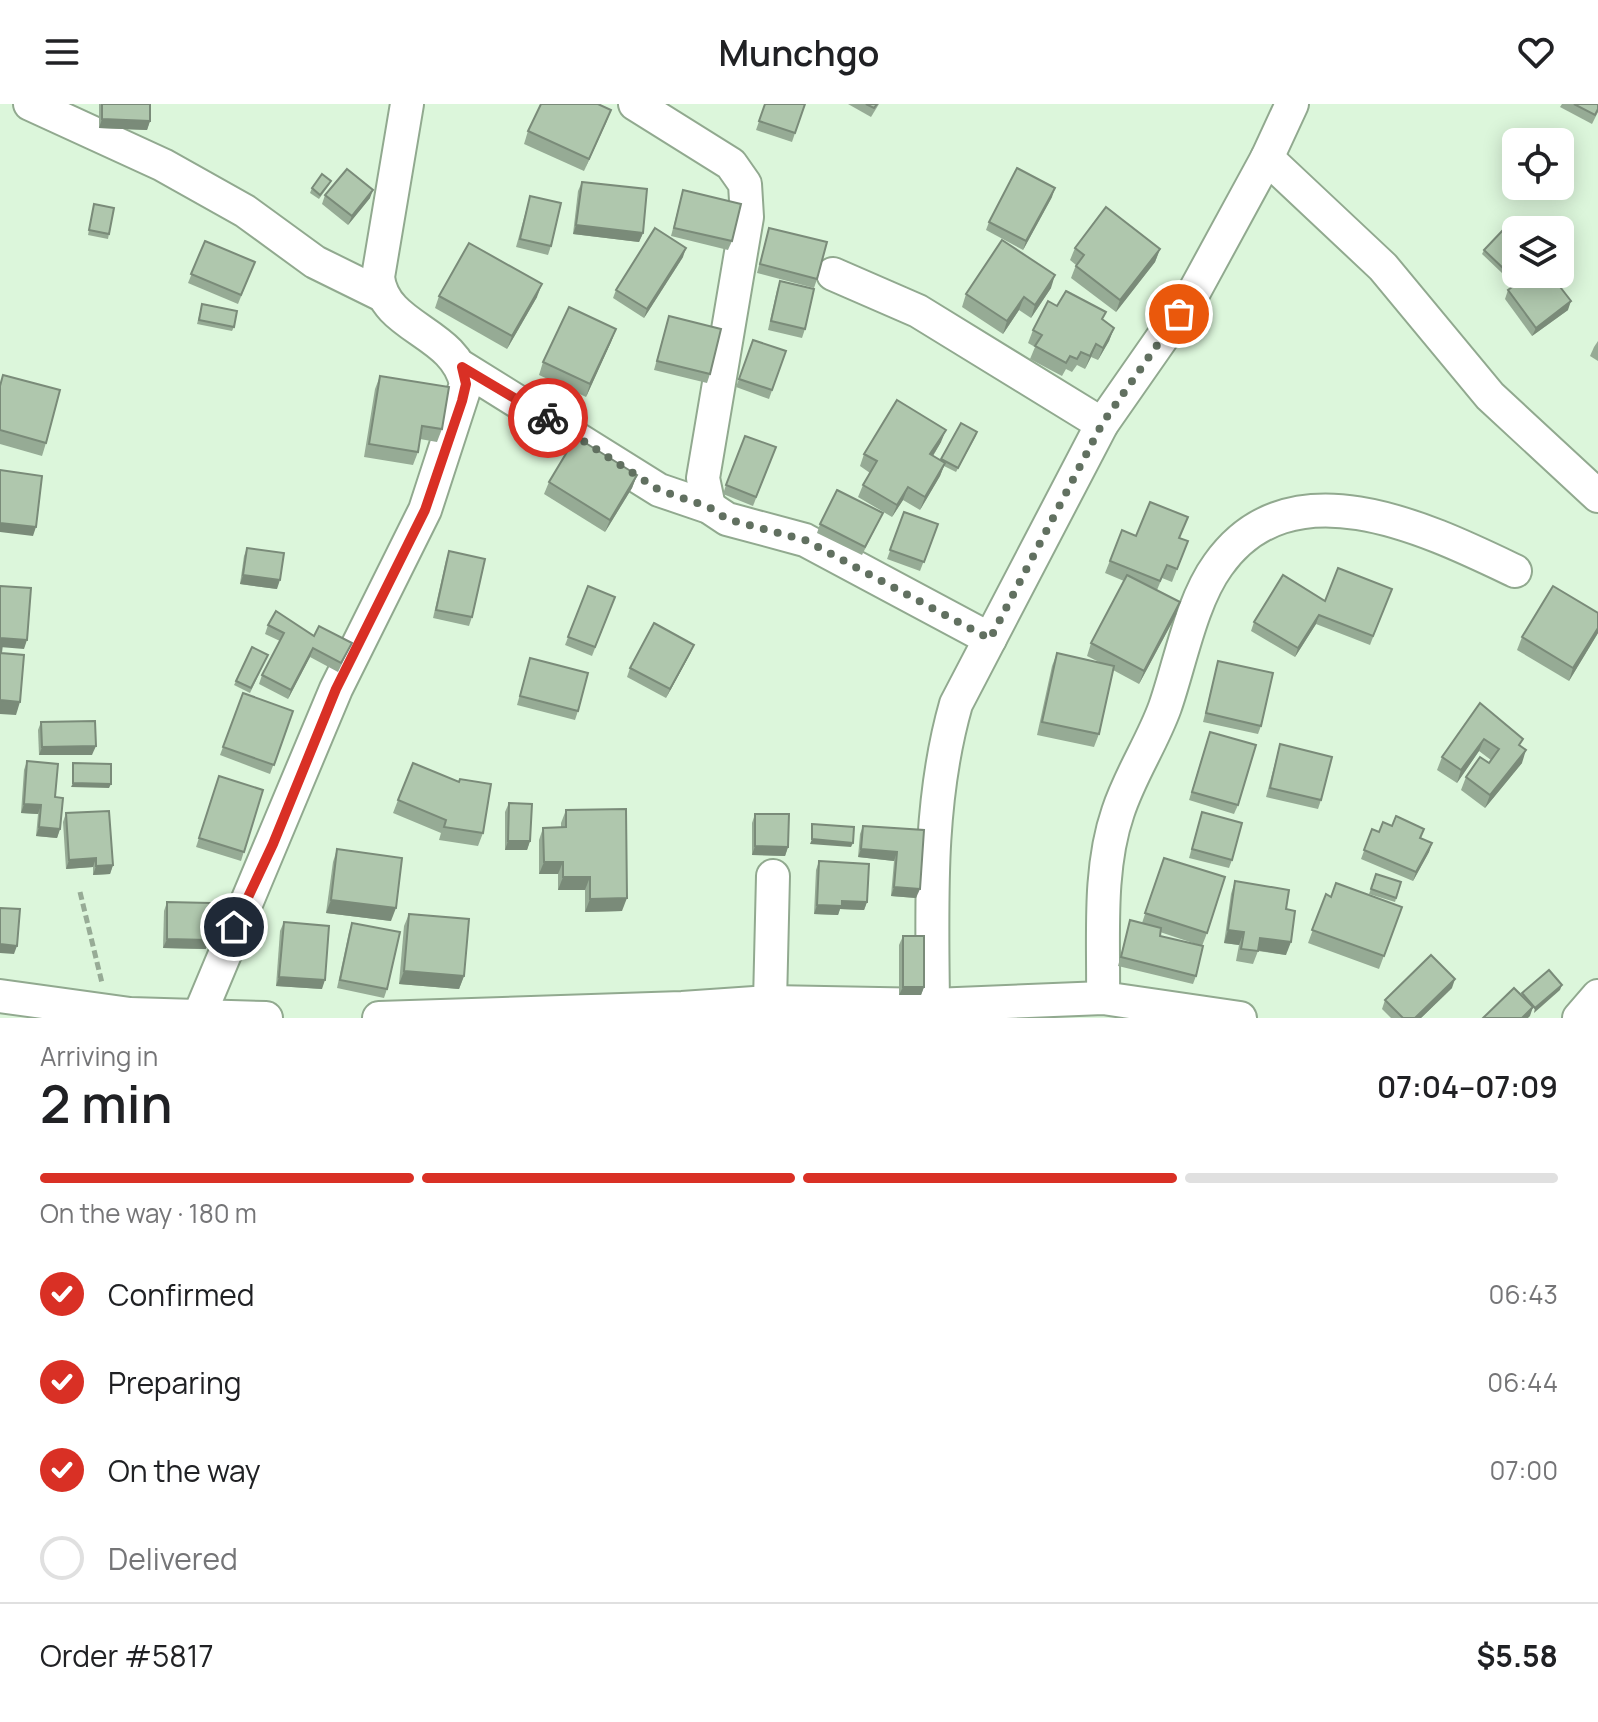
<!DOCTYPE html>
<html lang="en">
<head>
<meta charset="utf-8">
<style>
  body { margin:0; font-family:Manrope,sans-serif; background:#f2f2f2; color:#202124; height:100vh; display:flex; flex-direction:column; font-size:30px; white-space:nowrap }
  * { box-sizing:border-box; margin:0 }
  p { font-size:26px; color:#757577 }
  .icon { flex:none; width:44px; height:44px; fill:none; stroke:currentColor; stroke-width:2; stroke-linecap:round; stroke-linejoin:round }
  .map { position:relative; height:914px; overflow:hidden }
  .sheet { display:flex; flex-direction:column; background:#fff; flex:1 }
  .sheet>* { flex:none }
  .controls { position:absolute; left:1502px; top:24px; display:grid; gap:16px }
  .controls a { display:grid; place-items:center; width:72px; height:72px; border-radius:12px; background:#fff; box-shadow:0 4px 20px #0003; font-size:40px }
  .pin { position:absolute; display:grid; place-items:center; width:68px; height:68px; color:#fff; margin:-34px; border:4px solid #fff; border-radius:50%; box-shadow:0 2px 8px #0007 }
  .courier { position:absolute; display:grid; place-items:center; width:80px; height:80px; margin:-40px; border:6px solid #d93025; border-radius:50%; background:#fff; color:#222; box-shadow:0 2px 10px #0007 }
  .overview em { font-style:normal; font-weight:600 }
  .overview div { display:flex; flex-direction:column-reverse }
  .overview { display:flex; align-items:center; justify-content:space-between; height:136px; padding:0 40px }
  h1 { font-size:52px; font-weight:600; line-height:60px }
  .bar { display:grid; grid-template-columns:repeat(4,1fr); gap:12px 8px; align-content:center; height:96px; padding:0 40px }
  .bar i { height:10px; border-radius:6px; background:#e0e0e0 }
  .bar .selected { background:#d93025 }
  .bar p { grid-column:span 4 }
  .line { display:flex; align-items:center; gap:20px; padding:0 40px; border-top:2px solid #e0e0e0 }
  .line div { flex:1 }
  ol { padding:0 40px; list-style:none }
  li { display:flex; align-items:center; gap:24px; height:88px }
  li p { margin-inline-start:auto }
  li .icon { padding:8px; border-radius:50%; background:#d93025; color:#fff; stroke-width:4 }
  li:last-child { color:#757577 }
  li i { width:44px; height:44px; border:4px solid #e0e0e0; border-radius:50% }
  header { display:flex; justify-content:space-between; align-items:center; height:104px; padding:0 40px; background:#fff; font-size:36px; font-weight:600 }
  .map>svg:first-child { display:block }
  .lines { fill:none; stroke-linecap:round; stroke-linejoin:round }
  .street-casing { stroke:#91a98f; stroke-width:36 }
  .path { stroke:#97ab96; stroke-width:5; stroke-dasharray:8 4; stroke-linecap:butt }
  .street { stroke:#fff; stroke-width:32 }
  .wall { fill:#96ab95 }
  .shaded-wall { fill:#7a8b79 }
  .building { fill:#afc7ad; stroke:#7a8b79; stroke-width:2 }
  .done { stroke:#617060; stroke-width:8; stroke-dasharray:0 14.4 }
  .route { stroke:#d93025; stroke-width:10 }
</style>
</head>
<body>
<header><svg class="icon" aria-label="menu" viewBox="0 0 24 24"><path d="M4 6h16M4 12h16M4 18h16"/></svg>Munchgo<svg class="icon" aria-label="heart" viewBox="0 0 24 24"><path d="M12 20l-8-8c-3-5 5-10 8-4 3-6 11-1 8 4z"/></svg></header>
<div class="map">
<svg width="1598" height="914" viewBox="0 0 1598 914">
  <rect width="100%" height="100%" fill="#dcf6db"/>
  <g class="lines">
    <g class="street-casing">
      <g id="street">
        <polyline points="30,0 163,61 245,107 315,158 380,190"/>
        <polyline points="635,0 731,60 745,80 747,113 703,374 709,403"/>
        <polyline points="1267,54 1383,163 1490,292 1598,392"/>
        <polyline points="833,170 918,207 1102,320"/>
        <polyline points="462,263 659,386 709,403 727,415 805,436 990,535"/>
        <polyline points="0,892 130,910 266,914"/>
        <path d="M1103,894c1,-60 -5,-128 15,-186 12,-37 34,-69 47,-105 15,-43 26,-105 53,-142 73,-103 209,-36 297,6"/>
        <polyline points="770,898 773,772"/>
        <path d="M933,901c-1,-102 -5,-203 23,-301l146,-280 92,-132 73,-134 25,-54"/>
        <path d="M199,912l137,-327 89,-179 41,-126c-11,-53 -82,-55 -88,-107l29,-173"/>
        <polyline points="379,914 682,904 770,898 933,901 1103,894 1240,914"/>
        <polyline points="1579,914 1598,892"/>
      </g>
    </g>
    <polyline class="path" points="80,788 102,879"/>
    <use href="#street" class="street"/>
  </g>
  <g class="wall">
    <polygon points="99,0 150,0 150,17 147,26 99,24"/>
    <polygon points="765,0 805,0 792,38 756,26"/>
    <polygon points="848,0 879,0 871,13"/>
    <polygon points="1562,0 1598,0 1598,8 1592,20 1560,3"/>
    <polygon points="611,6 584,67 524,40 528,27"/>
    <polygon points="331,77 329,81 319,95 310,89 312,84"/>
    <polygon points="582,78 643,129 639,138 573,130 578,87"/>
    <polygon points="683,86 732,137 728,146 671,132"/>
    <polygon points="325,91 370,94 348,121 322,100"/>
    <polygon points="530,92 551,142 548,151 516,143"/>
    <polygon points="1052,93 1023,146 986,126 989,118"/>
    <polygon points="94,100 109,130 108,135 88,131"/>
    <polygon points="769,124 817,175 814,184 757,169"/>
    <polygon points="205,137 255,158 238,200 188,179"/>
    <polygon points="1515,141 1508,148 1513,158 1502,169 1482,150 1484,146"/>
    <polygon points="1075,144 1160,145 1155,158 1116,208 1071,174 1076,161 1070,156"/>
    <polygon points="683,153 644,214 613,194 616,186"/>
    <polygon points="780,177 805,225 802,234 768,226 777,186"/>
    <polygon points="1051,184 1031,214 1019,206 1003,230 962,203 966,190"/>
    <polygon points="1508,186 1568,206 1532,232 1505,195"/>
    <polygon points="439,192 537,193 507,245 435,204"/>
    <polygon points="202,200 234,223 232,227 197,220"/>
    <polygon points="1057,202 1103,216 1114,224 1109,237 1098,256 1091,253 1085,265 1077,261 1072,268 1066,265 1062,272 1030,255 1035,243 1028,239 1033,226"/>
    <polygon points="669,212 710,270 707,279 654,266"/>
    <polygon points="616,225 611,238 586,293 539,271 543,258"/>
    <polygon points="753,236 786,247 769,295 736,283"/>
    <polygon points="1598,237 1598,257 1590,252 1594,243"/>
    <polygon points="380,272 442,325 437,338 420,335 418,348 413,361 364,353 375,285"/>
    <polygon points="0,282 46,339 42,352 0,340"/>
    <polygon points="961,319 977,328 976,332 956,368 944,362 940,372 920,406 903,396 892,413 858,393 863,381 870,369 860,362 864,350 941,338 933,352 941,357"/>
    <polygon points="776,343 753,402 723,390 726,381"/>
    <polygon points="637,371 632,384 605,428 544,390 549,378"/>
    <polygon points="904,408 938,420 920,467 887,455"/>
    <polygon points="883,409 862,451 817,429 820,420"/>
    <polygon points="1122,426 1136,432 1180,434 1188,437 1172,478 1162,474 1157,486 1180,498 1176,511 1139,580 1113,566 1099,630 1094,643 1037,631 1052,562 1057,549 1099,558 1087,552 1091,539 1124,477 1105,469"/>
    <polygon points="247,444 277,485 240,480 244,452"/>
    <polygon points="449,447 472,513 469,522 433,514 446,456"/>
    <polygon points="588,482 615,493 592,552 565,541"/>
    <polygon points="1392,485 1370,541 1316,520 1295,553 1251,527 1254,518 1325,497"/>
    <polygon points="1598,509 1598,529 1569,577 1517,546 1522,533"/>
    <polygon points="268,521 314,532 352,539 338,568 310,553 288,595 259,580 262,571 280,537 265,530"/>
    <polygon points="694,541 690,550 666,594 627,573 630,564"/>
    <polygon points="268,551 250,589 234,581 236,577"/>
    <polygon points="530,554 578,607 575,616 517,601"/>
    <polygon points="1218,557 1261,622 1258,630 1203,618"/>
    <polygon points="243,589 293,607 270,670 220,651"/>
    <polygon points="1480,599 1521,642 1522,659 1485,704 1461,686 1466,673 1489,659 1491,656 1479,647 1457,679 1437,666 1442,653"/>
    <polygon points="41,618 92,651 39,651 38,626"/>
    <polygon points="1207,637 1238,701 1234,710 1189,696"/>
    <polygon points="1280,640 1321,696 1318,705 1266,693"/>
    <polygon points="27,657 55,693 60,725 57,734 36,732 38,710 21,709 24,666"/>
    <polygon points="219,672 263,686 241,757 196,743"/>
    <polygon points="460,675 483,729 478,742 439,736 441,729 393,709 398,696 458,678"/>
    <polygon points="509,699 530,737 527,746 505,746 505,708"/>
    <polygon points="566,706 622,807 585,808 585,786 558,786 558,770 539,770 539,736 543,724 561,723 561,719"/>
    <polygon points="1202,708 1232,756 1229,764 1189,754"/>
    <polygon points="66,709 113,761 110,770 93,771 93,763 66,765 63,718"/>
    <polygon points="755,710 788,743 785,752 752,751 752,719"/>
    <polygon points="863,722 924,726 916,794 891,792 894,757 858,753 860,730"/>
    <polygon points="1372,725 1379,728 1420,734 1432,739 1429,748 1413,777 1361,755"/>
    <polygon points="337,745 391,817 326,809 333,758"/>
    <polygon points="1164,754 1207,829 1202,842 1160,828 1160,832 1196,872 1193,880 1118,862 1130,816 1142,819"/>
    <polygon points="819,757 867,798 864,806 840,805 838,811 814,810 816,766"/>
    <polygon points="1376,770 1401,778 1395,798 1369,790"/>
    <polygon points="1235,777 1286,805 1286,851 1258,847 1253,860 1236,857 1239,841 1224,839 1231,790"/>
    <polygon points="1326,790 1331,793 1402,803 1379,865 1308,839"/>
    <polygon points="167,798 206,845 163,844 164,807"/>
    <polygon points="409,810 464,872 459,885 399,880 404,822"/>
    <polygon points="284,818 322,885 276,882 280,827"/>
    <polygon points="352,819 387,885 384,894 337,884 349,828"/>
    <polygon points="903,832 924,883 921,891 899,891 899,841"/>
    <polygon points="1452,884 1421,914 1391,914 1382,905 1385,896"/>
  </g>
  <g class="shaded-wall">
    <polygon points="611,6 606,19 584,67 589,55"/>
    <polygon points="102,15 150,17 147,26 99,24"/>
    <polygon points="1055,84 1052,93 1023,146 1026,137"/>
    <polygon points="373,86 370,94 348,121 352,112"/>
    <polygon points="576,121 643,129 639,138 573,130"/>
    <polygon points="686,144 683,153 644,214 647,205"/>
    <polygon points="1160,145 1155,158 1116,208 1120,196"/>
    <polygon points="1515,154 1513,158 1502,169 1504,165"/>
    <polygon points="1055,171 1051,184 1031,214 1035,201"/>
    <polygon points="542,180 537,193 507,245 512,232"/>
    <polygon points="1024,193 1019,206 1003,230 1007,217"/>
    <polygon points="1571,197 1568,206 1532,232 1536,224"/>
    <polygon points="1114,224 1109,237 1098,256 1103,244"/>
    <polygon points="616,225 611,238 586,293 590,280"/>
    <polygon points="1096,240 1091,253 1085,265 1090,252"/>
    <polygon points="946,326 941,338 926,363 930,350"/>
    <polygon points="945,359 940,372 920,406 925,393"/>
    <polygon points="637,371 632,384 605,428 610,416"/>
    <polygon points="908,383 903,396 892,413 897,401"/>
    <polygon points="0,419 36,423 33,432 0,428"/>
    <polygon points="243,471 280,476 277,485 240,480"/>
    <polygon points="1180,498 1176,511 1139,580 1144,567"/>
    <polygon points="1319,511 1316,520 1295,553 1298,544"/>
    <polygon points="1598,524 1598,529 1569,577 1573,564"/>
    <polygon points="0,534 27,536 24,545 0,543"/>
    <polygon points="694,541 690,550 666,594 670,585"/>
    <polygon points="313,544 310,553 288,595 291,586"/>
    <polygon points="0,596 20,598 16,611 0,610"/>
    <polygon points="1484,635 1479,647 1457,679 1461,666"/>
    <polygon points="96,642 92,651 39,651 42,643"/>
    <polygon points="1526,646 1522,659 1485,704 1490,691"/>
    <polygon points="73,679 111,680 109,684 71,683"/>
    <polygon points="24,700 41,701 38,710 21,709"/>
    <polygon points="39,723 60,725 57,734 36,732"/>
    <polygon points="812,735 853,739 851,743 810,740"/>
    <polygon points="508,737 530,737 527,746 505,746"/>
    <polygon points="1432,739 1429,748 1413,777 1416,768"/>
    <polygon points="755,742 788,743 785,752 752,751"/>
    <polygon points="861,745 897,748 894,757 858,753"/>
    <polygon points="96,754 93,763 66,765 69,756"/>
    <polygon points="544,758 563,758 558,770 539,770"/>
    <polygon points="113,761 110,770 93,771 96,762"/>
    <polygon points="563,773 590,773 585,786 558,786"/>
    <polygon points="894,783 920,785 916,794 891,792"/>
    <polygon points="627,794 622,807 585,808 590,795"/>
    <polygon points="331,796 396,804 391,817 326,809"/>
    <polygon points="842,797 867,798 864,806 840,805 838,811 814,810 817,801"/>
    <polygon points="1228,826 1244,828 1239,841 1224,839"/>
    <polygon points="1260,834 1291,838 1286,851 1255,846"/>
    <polygon points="167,835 209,836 206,845 163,844"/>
    <polygon points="0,840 17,842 14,850 0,849"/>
    <polygon points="404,867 464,872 459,885 399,880"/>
    <polygon points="279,873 325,876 322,885 276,882"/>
    <polygon points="1455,875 1452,884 1421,914 1415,914"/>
    <polygon points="1562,881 1560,886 1534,909 1535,904"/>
    <polygon points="903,883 924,883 921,891 899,891"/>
    <polygon points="1533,903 1530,912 1528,914 1522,914"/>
  </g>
  <g class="building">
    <polygon points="102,0 150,0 150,17 102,15"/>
    <polygon points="541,0 598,0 611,6 589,55 528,27"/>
    <polygon points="765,0 805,0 795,29 759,17"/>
    <polygon points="866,0 877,0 874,4"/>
    <polygon points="1574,0 1598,0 1598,5 1595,11"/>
    <polygon points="1017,64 1055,84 1026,137 989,118"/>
    <polygon points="347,65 373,86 352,112 325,91"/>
    <polygon points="322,70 331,77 320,91 312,84"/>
    <polygon points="582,78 647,85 643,129 576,121"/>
    <polygon points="683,86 741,100 732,137 674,124"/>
    <polygon points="530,92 561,99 551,142 520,135"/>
    <polygon points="94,100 114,104 109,130 89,126"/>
    <polygon points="1106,103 1160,145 1120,196 1076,162 1084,151 1075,144"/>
    <polygon points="655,124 686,144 647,205 616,186"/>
    <polygon points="769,124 827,138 817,175 760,160"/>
    <polygon points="1504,125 1516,137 1507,146 1515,154 1504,165 1484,146"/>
    <polygon points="1002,136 1055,171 1035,201 1024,193 1007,217 966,190"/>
    <polygon points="205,137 255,158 241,191 191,170"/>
    <polygon points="469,139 542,180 512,232 439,192"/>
    <polygon points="1530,170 1550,170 1571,197 1536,224 1508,186"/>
    <polygon points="780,177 814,185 805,225 771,217"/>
    <polygon points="1066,187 1106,208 1102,215 1114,224 1103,244 1096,240 1090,252 1081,248 1077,255 1070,252 1066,259 1035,242 1042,231 1033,226 1048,197 1057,202"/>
    <polygon points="202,200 237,207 234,223 199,216"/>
    <polygon points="569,203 616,225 590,280 543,258"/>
    <polygon points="669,212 721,225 710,270 657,257"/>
    <polygon points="753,236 786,247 772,286 739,275"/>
    <polygon points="3,271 60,286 46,339 0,326 0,282"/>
    <polygon points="380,272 449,283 442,325 422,322 418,348 369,340"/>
    <polygon points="897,296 946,326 930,350 945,359 925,393 908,383 897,401 863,381 877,357 864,350"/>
    <polygon points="961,319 977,328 958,364 941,355"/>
    <polygon points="745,332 776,343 756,393 726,381"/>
    <polygon points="576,333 637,371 610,416 549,378"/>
    <polygon points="0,366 42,372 36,423 0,419"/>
    <polygon points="837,386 883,409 865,443 820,420"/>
    <polygon points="1150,398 1188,413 1179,434 1188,437 1177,465 1167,461 1160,477 1110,457 1122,426 1136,432"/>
    <polygon points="904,408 938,420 924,458 890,446"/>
    <polygon points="247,444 284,449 280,476 243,471"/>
    <polygon points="449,447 485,455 472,513 436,506"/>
    <polygon points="1338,464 1392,485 1373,532 1319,511 1298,544 1254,518 1283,471 1325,497"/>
    <polygon points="1127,471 1180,498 1144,567 1091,539"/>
    <polygon points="0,482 31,484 27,536 0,534"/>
    <polygon points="588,482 615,493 595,543 568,533"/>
    <polygon points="1553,482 1598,509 1598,524 1573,564 1522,533"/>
    <polygon points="276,507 314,532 319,522 352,539 341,559 313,544 291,586 262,571 284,529 268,521"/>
    <polygon points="654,519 694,541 670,585 630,564"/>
    <polygon points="0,540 2,540 1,549 24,551 20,598 0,596"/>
    <polygon points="252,543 268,551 251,584 236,577"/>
    <polygon points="1057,549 1114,562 1099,630 1042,618"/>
    <polygon points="530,554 588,569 578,607 520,592"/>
    <polygon points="1218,557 1273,569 1261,622 1206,609"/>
    <polygon points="243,589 293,607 274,661 223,643"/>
    <polygon points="1480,599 1523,635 1519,641 1526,646 1490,691 1466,673 1480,653 1489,659 1499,645 1484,635 1461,666 1442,653"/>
    <polygon points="95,617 96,642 42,643 41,618"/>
    <polygon points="1210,628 1256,641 1238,701 1192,688"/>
    <polygon points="1280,640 1332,653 1321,696 1270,684"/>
    <polygon points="27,657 58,660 55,693 63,694 60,725 39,723 41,701 24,700"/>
    <polygon points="73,659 111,660 111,680 73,679"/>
    <polygon points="413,659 459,678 460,675 491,680 483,729 444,723 446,716 398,696"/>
    <polygon points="219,672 263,686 244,748 199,734"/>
    <polygon points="509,699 532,700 530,737 508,737"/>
    <polygon points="626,705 627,794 590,795 590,773 563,773 563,758 544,758 543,724 566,723 566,706"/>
    <polygon points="109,707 113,761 96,762 96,754 69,756 66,709"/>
    <polygon points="1202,708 1242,719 1232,756 1192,745"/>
    <polygon points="755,710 789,710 788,743 755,742"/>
    <polygon points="1396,712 1424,725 1420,734 1432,739 1416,768 1364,746 1372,725 1379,728 1383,718 1392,722"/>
    <polygon points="812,720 854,723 853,739 812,735"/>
    <polygon points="863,722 924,726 920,785 894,783 897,748 861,745"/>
    <polygon points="337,745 402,754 396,804 331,796"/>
    <polygon points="1164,754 1225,773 1207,829 1145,809"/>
    <polygon points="819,757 869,760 867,798 842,797 842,802 817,801"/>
    <polygon points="1376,770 1401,778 1396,794 1371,785"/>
    <polygon points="1235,777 1289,786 1286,805 1295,807 1291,838 1260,834 1258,847 1241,845 1244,828 1228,826"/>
    <polygon points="1336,779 1402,803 1384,852 1312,826 1326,790 1331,793"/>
    <polygon points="167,798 210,799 209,836 167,835"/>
    <polygon points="0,804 20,805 17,842 0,840"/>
    <polygon points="409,810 469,815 464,872 404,867"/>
    <polygon points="1130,816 1161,824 1160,832 1203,842 1196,872 1121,853"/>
    <polygon points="284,818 329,822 325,876 279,873"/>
    <polygon points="352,819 400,828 387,885 340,876"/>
    <rect x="903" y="832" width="21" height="51"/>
    <polygon points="1431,851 1455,875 1415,914 1403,914 1385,896"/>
    <polygon points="1549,866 1562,881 1535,904 1522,889"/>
    <polygon points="1514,884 1533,903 1522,914 1483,914"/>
  </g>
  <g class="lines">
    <polyline class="done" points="548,314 659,386 709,403 727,415 805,436 990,535 1102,320 1179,210"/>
    <polyline class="route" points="234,823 273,740 336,585 425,406 462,297 466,280 462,263 548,314"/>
  </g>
</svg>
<div class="controls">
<a><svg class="icon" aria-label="locate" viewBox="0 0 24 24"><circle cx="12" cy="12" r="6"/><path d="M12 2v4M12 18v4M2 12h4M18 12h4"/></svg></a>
<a><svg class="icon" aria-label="layers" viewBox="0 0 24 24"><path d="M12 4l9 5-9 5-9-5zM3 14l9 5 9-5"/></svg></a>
</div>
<div class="pin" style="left:1179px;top:210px;background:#ea580c"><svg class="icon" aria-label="bag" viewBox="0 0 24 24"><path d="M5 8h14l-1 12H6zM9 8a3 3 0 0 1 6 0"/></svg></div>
<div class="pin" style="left:234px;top:823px;background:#1f2937"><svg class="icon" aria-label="home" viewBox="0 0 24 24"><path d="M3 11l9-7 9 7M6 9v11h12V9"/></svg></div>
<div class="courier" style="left:548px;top:314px"><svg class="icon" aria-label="bike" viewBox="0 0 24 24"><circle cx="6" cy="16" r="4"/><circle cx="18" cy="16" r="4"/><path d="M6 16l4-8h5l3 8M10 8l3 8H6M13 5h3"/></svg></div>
</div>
<section class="sheet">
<div class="overview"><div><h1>2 min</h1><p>Arriving in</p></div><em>07:04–07:09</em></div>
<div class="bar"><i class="selected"></i><i class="selected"></i><i class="selected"></i><i></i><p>On the way · 180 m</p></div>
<ol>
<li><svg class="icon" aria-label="check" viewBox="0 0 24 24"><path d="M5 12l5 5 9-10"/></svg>Confirmed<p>06:43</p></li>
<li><svg class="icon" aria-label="check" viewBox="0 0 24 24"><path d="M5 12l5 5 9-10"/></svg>Preparing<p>06:44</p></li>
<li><svg class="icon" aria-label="check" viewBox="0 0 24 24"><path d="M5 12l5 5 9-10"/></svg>On the way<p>07:00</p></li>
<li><i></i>Delivered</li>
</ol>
<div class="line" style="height:104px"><div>Order #5817</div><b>$5.58</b></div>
</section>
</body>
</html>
